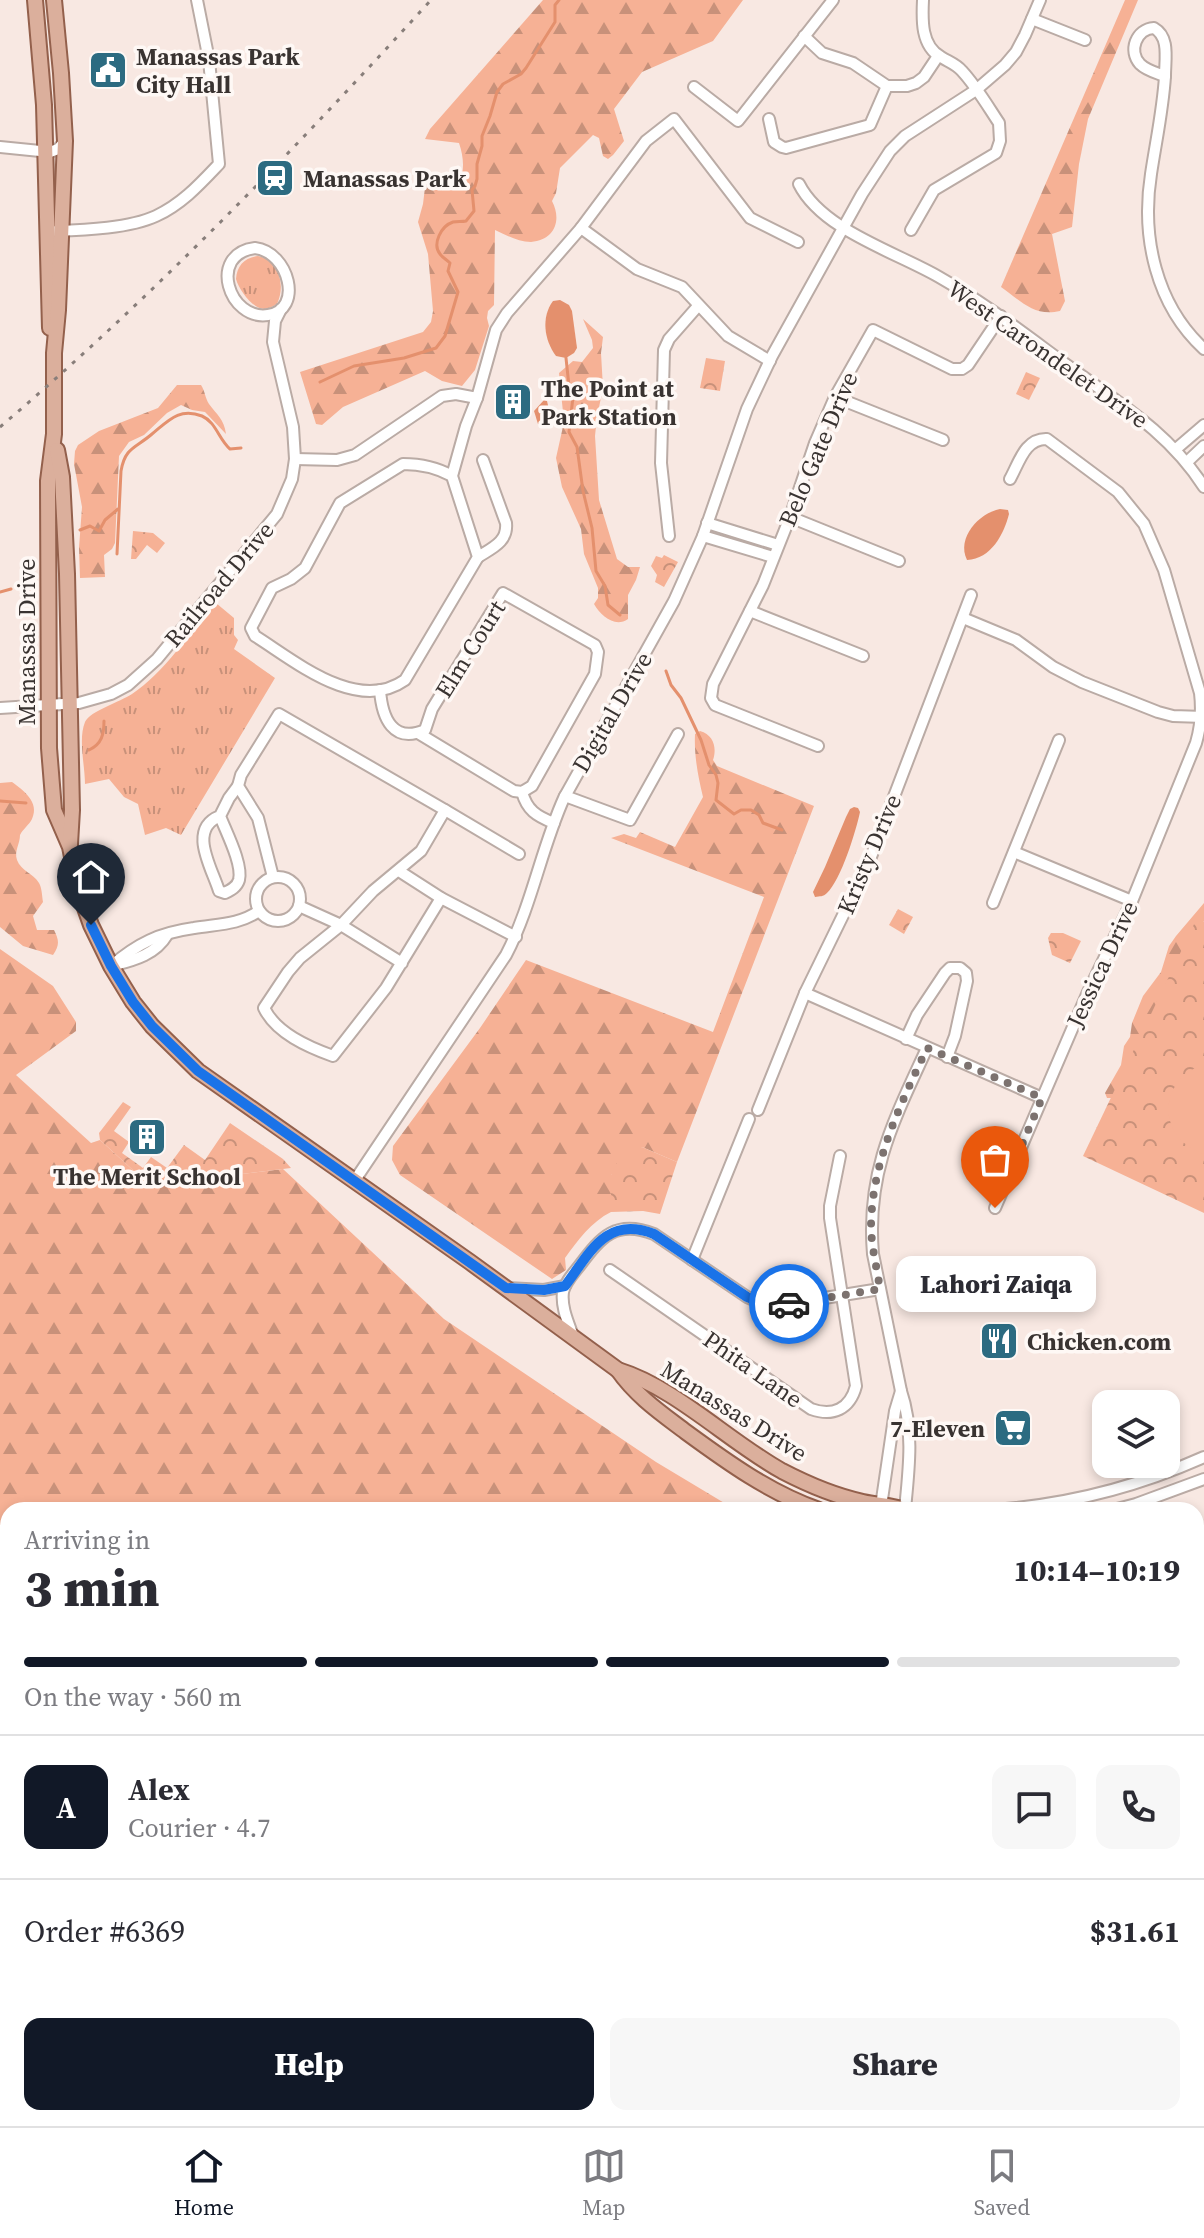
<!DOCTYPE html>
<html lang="en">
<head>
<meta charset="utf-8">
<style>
  body { margin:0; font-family:"Source Serif 4",serif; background:#f7f7f7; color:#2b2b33; height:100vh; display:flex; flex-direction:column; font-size:30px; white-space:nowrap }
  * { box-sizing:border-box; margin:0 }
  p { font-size:26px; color:#7c7c81 }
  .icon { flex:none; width:44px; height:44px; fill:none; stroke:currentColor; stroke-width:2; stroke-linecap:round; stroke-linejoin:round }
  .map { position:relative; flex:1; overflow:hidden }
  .sheet { position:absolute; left:0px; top:1502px; width:1204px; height:624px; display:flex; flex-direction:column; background:#fff; border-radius:24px 24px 0 0; box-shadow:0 4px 12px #0003 }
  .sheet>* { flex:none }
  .buttons { position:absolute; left:1092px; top:1390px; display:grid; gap:16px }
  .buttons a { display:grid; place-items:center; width:88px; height:88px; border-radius:16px; background:#fff; box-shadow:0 4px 12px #0003; font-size:40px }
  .pin { position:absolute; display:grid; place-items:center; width:68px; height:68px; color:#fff; margin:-82px -34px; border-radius:50% 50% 50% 0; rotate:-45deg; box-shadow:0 0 8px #0007 }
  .pin .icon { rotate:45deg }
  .courier { position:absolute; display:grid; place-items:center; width:80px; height:80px; margin:-40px; border:6px solid #1a73e8; border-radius:50%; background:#fff; color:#222; box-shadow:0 2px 10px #0007 }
  .bubble { position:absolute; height:56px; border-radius:16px; background:#fff; box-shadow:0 4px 12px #0003; font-size:26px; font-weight:800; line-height:56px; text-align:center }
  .overview em { font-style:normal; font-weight:800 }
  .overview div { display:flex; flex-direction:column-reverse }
  .overview { display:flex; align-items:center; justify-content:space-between; height:136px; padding:0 24px }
  h1 { font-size:52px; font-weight:800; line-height:60px }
  .bar { display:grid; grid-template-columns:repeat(4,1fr); gap:12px 8px; align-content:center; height:96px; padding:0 24px }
  .bar i { height:10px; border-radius:6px; background:#e1e1e2 }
  .bar .selected { background:#111827 }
  .bar p { grid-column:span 4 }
  .line { display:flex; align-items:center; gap:20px; padding:0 24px; border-top:2px solid #e1e1e2 }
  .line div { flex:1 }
  .round { display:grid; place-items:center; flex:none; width:84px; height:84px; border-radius:16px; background:#f7f7f7 }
  .button { display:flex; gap:16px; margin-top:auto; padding:16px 24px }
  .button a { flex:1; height:92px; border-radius:16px; background:#111827; color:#fff; font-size:32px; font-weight:800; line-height:92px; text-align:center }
  .button a+a { background:#f7f7f7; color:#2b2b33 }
  .dock { display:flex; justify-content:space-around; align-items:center; height:112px; border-top:2px solid #e1e1e2; background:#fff; font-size:22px; color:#7c7c81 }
  .dock a { display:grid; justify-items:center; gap:4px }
  .dock .selected { color:#111827 }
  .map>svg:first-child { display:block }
  .grass { fill:url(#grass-tufts) }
  .forest { fill:url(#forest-firs) }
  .park { fill:url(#park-crowns) }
  .pitch { fill:#f6b195 }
  .water { fill:#e4906d }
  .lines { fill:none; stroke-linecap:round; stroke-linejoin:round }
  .stream { stroke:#e4906d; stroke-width:3 }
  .minor-casing { stroke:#baaba5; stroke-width:14 }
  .major-casing { stroke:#93604c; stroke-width:18 }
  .minor { stroke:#fff; stroke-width:10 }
  .major { stroke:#dbaf9c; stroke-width:14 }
  .rail { stroke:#887e7a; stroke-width:3; stroke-dasharray:4 8; stroke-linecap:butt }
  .done { stroke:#7c726f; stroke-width:8; stroke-dasharray:0 14.4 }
  .route { stroke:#1a73e8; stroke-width:10 }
  .labels { text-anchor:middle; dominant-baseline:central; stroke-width:7; stroke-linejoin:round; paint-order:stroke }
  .poi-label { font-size:24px; font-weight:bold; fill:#393331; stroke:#fef8f5; text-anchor:start }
  .street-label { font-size:24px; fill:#393331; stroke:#fef8f5 }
</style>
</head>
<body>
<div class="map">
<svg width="1204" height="2126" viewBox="0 0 1204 2126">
  <defs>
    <pattern id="grass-tufts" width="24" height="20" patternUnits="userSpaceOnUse" patternTransform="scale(2)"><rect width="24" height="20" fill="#f6b195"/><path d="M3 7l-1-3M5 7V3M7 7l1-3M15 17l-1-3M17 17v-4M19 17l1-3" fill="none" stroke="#c8917a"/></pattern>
    <pattern id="forest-firs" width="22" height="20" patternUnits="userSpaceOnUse" patternTransform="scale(2)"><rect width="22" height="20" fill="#f6b195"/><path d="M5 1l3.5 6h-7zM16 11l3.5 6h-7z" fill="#c8917a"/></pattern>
    <pattern id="park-crowns" width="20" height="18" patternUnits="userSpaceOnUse" patternTransform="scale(2)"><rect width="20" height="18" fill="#f6b195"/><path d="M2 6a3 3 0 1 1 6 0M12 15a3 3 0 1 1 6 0" fill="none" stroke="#c8917a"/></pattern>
  </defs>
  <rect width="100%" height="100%" fill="#f8e8e2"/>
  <g class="grass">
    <path d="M258,256c21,4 28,29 19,48 -4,2 -8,5 -13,5 -12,-1 -25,-19 -28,-30 1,-13 8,-21 22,-23z"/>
    <path d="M216,603l18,15v17l4,5 -4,9 41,29 -94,157 -15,-7 -21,7 -7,-31 -14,-7 -15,-18 -24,5c0,-18 -7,-45 0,-62 5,-11 35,-20 47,-28 32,-21 58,-62 84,-91z"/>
  </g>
  <g class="forest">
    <path d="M543,0h200l-30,41 -71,31 -28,37 10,32 -11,14 -5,4 -5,-3 -4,-18 -6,-3 -33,33 -4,25 -4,8c10,19 3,39 -21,41 -13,0 -25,-7 -36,-12l-1,75 -6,6 -1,7 2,8 -14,44 -13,16 -20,-5 -17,-10 -82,36 -21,18 -6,-1 -16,-52 123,-40 8,-10 2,-11 -5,-57 -10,-32 5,-18 4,-33 17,10 14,4c7,-13 6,-27 1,-42l-34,-4 5,-10z"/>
    <path d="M1125,0h13l-50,119 -9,45 -7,63 -20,7 13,67 -5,10c-26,6 -39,-10 -59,-24z"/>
    <path d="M583,319l20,18 -2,16 2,35 -6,29 -2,19 4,64 18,59 11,8h12l-4,13 -8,15v24c-13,9 -27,-3 -34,-15l4,-6v-10l-14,-34 -3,-25 -19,-42 -6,-29 8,-36 -5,-49 14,-12 9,1 11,-14 -1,-8z"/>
    <path d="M177,385h24c4,6 4,13 8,19 8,11 15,15 17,30l-21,-22 -13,-2 -11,-5 -14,8 -23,22 -15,7 -10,14 -4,87 -3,6 -8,6 1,22 -25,1 -1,-30 3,-41 -8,-43 1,-13 3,-6 21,-14 59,-23z"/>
    <path d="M700,731c14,4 17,17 13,29l4,6 97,40 -137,356 -35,-15 -31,28v37c-20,10 -33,28 -46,46l1,12 -14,9 -152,-104 -8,-15 1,-14 87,-118 46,-68 187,72 51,-135 -153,-59 13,-4 12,4 4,-6 35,15 28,-50c-5,-21 -9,-41 -8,-63z"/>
    <path d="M12,782c11,8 28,20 20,37 -3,6 -9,10 -12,16 0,9 -6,16 -3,25 4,11 16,13 22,23 3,5 3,13 4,19l-10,14 4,14h17c5,10 6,15 -1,25l-30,-9 -23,-19v-144z"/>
    <polygon points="1204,903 1204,921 1201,926 1113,1098 1107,1098 1105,1093 1121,1065 1124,1046 1130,1037 1132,1023 1143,996 1161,972 1169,946 1176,936"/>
    <polygon points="0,949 53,986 76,1022 76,1031 16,1075 91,1143 100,1140 135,1172 218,1177 283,1169 444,1319 656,1462 736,1510 8,1510 8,1904 0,1898"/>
    <polygon points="1204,1585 1204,1723 1196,1721 1196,1599"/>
    <polygon points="1204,1964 1204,2033 1196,2021 1196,1975"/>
  </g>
  <g class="park">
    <polygon points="706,358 725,361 720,391 700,388"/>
    <polygon points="1026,372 1040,378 1029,400 1016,394"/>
    <polygon points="133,531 153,533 165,543 157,553 147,545 136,559 131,559"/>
    <polygon points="664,555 678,562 664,587 655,582 657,575 651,566 656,556 662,558"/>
    <polygon points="898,909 913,917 904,934 889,925"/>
    <polygon points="1197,918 1204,922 1204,1213 1083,1156"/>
    <polygon points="1051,933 1063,933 1081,941 1070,963 1052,955 1048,938"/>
    <polygon points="123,1102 131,1107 114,1131 129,1142 122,1153 143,1168 151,1157 167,1168 184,1145 205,1160 230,1123 283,1159 291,1168 218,1177 135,1172 100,1140 99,1133"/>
    <polygon points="642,1147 677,1162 660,1214 643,1211 611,1212 611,1175 622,1153"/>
    <polygon points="0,1550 8,1554 8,2118 918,2118 911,2126 0,2126"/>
  </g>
  <g class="pitch">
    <path d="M1197,1067l7,4v83c-44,-14 -48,-67 -7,-87z"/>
    <polygon points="8,2053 8,2091 0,2091 0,2054"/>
  </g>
  <g class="water">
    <path d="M560,300l9,5 3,6 5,37 -3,5 -8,5 -10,-2c-12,-16 -15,-39 -3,-55z"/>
    <polygon points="544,400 547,401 550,414 542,425 538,424 534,411"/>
    <path d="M1000,509l8,1 1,4c-5,20 -18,45 -42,46 -11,-22 12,-47 33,-51z"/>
    <path d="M854,807l4,1 2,4c-4,19 -19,68 -33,81 -4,4 -7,3 -12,4l-2,-5 12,-25 21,-50 4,-8z"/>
    <polygon points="243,2118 275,2118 274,2125 239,2126"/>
  </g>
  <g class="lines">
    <g class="stream">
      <polyline points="566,358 569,386 573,397 569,432 577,447 583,491 592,528 596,571 605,586 608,605 620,615"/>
      <path d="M320,382l34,-16 50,-8 32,-10 9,-12 13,-44 -10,-21 2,-8c-3,-3 -7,-5 -10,-9 -8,-10 1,-28 13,-32 4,-1 9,0 13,-1l8,-10 -2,-21 3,-4 2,-7v-15l5,-18v-10l8,-20 7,-24 6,-8 18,-10 5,-6 29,-46v-17l4,-5"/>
      <polyline points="80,530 90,526 99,531 105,520 118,509"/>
      <path d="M117,554l4,-83c4,-24 15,-23 31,-37 16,-13 27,-27 50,-18 14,6 17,24 28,33l11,-1"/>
      <polyline points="0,592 11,589"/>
      <polyline points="666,671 671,685 681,698 701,740 709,765 716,775 718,783 716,800 734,814 741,810 751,810 759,815 763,823 782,830"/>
      <path d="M89,750c13,-6 15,-16 15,-29"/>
      <polyline points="0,801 26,803"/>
    </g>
    <g class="minor-casing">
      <g id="minor">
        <polyline points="1032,19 1085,40"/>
        <path d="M1154,28c16,9 11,31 11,48 -8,-3 -18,-5 -25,-12 -12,-13 -4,-35 14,-36z"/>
        <polyline points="804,36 822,53 853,63 887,86 907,86 916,83 924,77 938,56"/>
        <path d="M1165,76c-2,33 -9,65 -14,98 -10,63 5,131 53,175"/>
        <polyline points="694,87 738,121 833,0"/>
        <polyline points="769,119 774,142 782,147 786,148 870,125 887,86"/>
        <polyline points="0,147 50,152 58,149 65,141"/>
        <path d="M799,184c23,46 97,68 140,93 44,25 84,56 125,86 53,39 104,68 140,124"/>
        <polyline points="581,228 637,269 682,287 728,336 770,361"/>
        <path d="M911,230l23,-40 62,-37 4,-12 -1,-18c-12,-18 -23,-37 -37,-52 -6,-7 -13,-9 -21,-14 -20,-11 -19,-37 -18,-57"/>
        <path d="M56,231c30,-1 74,-3 100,-15 26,-12 44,-32 63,-52l-10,-104 -12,-60"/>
        <path d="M255,248c34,4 49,62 13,67 -39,6 -61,-61 -13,-67z"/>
        <polyline points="835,397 943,440"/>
        <polyline points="1176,449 1204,425"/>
        <polyline points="295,459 337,460 355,455 442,396 456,394 477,398 496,330 507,313 581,228 646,141 674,119 750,218 798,242"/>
        <polyline points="1187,462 1204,446"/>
        <path d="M452,476c-16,-9 -31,-12 -49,-12l-63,39 -35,65 -14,11 -19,9 -21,40 4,8c40,25 102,78 150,44l73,-123 -26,-81 14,-50 11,-28"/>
        <polyline points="790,517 899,561"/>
        <polyline points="707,523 778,545"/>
        <polyline points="669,536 661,463 664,350 669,339 698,306"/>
        <polyline points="703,536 773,557"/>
        <path d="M478,557c14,-9 30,-15 28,-34l-23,-63"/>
        <polyline points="750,611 863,656"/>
        <polyline points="963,618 1016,640 1053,667 1082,682 1158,712 1173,716 1204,717"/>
        <path d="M380,690c2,28 13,54 45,40l7,-21 71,-116 92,52 3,7 -3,22 -63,112 -10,6 -8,-1 -96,-58"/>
        <polyline points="0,708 79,703 111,694 128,685 157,659 277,514 292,479 295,459 293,427 273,342 275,321 281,309"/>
        <polyline points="818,746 715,705 711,698 713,684 763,585 790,517 815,443 835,397 873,330 952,369 962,369 968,365 1001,316"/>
        <path d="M522,792c5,18 14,24 32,31"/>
        <polyline points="565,796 630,820 678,734"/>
        <polyline points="445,810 519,854"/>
        <path d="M220,816c-33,13 -8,52 -1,75l6,2c6,-3 12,-6 14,-13 4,-16 -13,-48 -19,-64l9,-18 9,-12"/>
        <polyline points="1014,852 1132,901"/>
        <polyline points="399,871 441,898 516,937"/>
        <circle cx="278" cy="899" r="22"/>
        <polyline points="273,877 258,818 238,786 241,775 279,714 445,810 421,851 373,891 341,925 299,906"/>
        <polyline points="993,903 1059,740"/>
        <path d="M402,963l-61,-38 -41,33 -12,14 -24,36c12,25 44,39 69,48l53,-68 55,-90"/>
        <path d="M115,965c20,-5 41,-11 52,-30"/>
        <path d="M111,966c27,-23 48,-33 83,-38 23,-4 45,-3 65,-17"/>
        <polyline points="805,993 1042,1098"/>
        <polyline points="906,1039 917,1015 945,973 950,968 960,968 966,973 967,981 955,1036 947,1057"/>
        <polyline points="758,1110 805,993 869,862 971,595"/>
        <path d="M355,1180l151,-225c26,-50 35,-106 58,-157l110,-197 29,-65 44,-127 25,-53 90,-162 28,-43 15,-15 71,-46 29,-25 11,-13 9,-17 15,-35"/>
        <path d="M995,1208l93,-216 44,-91 64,-158c5,-17 6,-33 4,-50l-36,-123 -20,-46 -26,-32 -71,-53c-22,-1 -28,24 -37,40"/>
        <polyline points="692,1260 749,1119"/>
        <path d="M610,1270l201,139c22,8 39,0 45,-23l-26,-168v-12l10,-50"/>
        <polyline points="507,1288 544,1290 565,1286"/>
        <path d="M573,1336c-5,-14 -12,-29 -10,-44 2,-10 11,-19 17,-27 21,-28 36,-46 74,-31l93,63 14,6 14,3 105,-17"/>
        <polyline points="881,1506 895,1411 901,1391"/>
        <path d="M921,1510l-16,-1c4,-40 9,-80 -4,-118l-28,-137c-7,-82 21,-134 54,-206"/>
        <path d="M993,1510c73,-5 144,-23 211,-53"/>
        <polyline points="1113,1510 1136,1504 1204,1479"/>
        <polyline points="1087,2118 1100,2126"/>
        <polyline points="1111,2118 1119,2126"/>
        <polyline points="999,2126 1005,2118"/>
      </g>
    </g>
    <g class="major-casing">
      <g id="major">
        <polyline points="35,0 44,105 50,328"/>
        <path d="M54,0l7,73 4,68 -7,169 -4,43v81l-6,47 1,267 5,62 16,37 9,44 12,34 20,41 22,36 19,24 46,45 272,191 148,108c58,18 110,71 164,101 25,13 53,25 81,31 13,3 30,4 42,8"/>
        <polyline points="57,450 62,477 67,574 72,810 70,844"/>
        <path d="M618,1370c18,26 43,43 68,62 41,30 84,61 133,78"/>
        <polyline points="600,2126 602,2118"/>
        <polyline points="621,2126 623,2118"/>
      </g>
    </g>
    <use href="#minor" class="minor"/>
    <use href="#major" class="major"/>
    <path class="rail" d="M0,427c154,-131 295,-278 431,-427"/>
  </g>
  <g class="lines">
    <path class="done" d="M789,1304l91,-15c-3,-20 -8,-40 -9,-60 0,-66 29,-123 56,-181l115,50 -47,110"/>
    <path class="route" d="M91,925l20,41 22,36 19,24 46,45 308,217 38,2 21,-4c25,-33 41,-71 89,-52l93,63c15,7 26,9 42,7"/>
  </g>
  <defs>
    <g id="civic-square" transform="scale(2)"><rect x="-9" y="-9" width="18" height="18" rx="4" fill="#2c6b81" stroke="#fef8f5"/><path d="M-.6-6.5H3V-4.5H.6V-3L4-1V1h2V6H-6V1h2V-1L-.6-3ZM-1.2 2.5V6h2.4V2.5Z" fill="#fff"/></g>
    <g id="station-square" transform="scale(2)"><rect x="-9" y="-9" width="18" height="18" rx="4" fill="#2c6b81" stroke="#fef8f5"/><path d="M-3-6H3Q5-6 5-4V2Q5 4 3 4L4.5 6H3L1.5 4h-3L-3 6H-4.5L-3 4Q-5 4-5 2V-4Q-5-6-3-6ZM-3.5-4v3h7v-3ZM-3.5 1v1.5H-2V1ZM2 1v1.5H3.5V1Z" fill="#fff"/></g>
    <g id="building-square" transform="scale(2)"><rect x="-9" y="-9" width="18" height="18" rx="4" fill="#2c6b81" stroke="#fef8f5"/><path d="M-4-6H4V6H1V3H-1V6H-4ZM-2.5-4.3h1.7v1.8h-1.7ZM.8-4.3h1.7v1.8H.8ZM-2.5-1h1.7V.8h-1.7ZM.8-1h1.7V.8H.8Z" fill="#fff"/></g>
    <g id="restaurant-square" transform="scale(2)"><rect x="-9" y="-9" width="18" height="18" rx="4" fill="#2c6b81" stroke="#fef8f5"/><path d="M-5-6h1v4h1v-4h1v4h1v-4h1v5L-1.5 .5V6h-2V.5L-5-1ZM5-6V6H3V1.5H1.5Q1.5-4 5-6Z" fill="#fff"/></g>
    <g id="supermarket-square" transform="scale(2)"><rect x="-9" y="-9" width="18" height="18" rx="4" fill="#2c6b81" stroke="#fef8f5"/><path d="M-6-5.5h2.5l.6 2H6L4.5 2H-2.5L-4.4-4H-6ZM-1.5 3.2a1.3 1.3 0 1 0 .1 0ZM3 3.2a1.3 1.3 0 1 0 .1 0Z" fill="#fff"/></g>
  </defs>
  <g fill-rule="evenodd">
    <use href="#civic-square" x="108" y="70"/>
    <use href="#station-square" x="275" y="178"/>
    <use href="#building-square" x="513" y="402"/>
    <use href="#building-square" x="147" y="1137"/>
    <use href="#restaurant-square" x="999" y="1341"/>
    <use href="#supermarket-square" x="1013" y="1428"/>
  </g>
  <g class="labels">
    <g class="poi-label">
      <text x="136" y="56">Manassas Park<tspan x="136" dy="28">City Hall</tspan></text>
      <text x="303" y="178">Manassas Park</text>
      <text x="541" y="388">The Point at<tspan x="541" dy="28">Park Station</tspan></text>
      <text x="147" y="1176" text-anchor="middle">The Merit School</text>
      <text x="1027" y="1341">Chicken.com</text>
      <text x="985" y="1428" text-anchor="end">7-Eleven</text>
    </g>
    <g class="street-label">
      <text transform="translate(1048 354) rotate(35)">West Carondelet Drive</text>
      <text transform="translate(818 449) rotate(-67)">Belo Gate Drive</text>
      <text transform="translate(219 584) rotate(-50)">Railroad Drive</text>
      <text transform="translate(26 642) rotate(-90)">Manassas Drive</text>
      <text transform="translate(470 649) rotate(-58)">Elm Court</text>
      <text transform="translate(612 712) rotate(-60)">Digital Drive</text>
      <text transform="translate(869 854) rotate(-67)">Kristy Drive</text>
      <text transform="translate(1102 964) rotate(-65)">Jessica Drive</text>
      <text transform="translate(753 1369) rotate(35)">Phita Lane</text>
      <text transform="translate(734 1411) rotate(32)">Manassas Drive</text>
    </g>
  </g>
</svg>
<div class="buttons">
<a><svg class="icon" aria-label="layers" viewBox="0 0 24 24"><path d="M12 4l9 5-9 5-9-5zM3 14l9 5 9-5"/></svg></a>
</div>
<div class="pin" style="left:995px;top:1208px;background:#ea580c"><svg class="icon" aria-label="bag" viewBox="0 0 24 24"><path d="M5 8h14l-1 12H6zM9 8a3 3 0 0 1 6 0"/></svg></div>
<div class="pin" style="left:91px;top:925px;background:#1f2937"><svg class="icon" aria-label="home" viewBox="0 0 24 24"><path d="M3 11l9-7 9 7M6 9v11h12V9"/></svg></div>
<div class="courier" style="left:789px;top:1304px"><svg class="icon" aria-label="car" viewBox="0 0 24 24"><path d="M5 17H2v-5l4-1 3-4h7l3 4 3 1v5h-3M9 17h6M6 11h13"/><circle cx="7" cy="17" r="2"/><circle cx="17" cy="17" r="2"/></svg></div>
<div class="bubble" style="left:896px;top:1256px;width:200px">Lahori Zaiqa</div>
<section class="sheet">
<div class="overview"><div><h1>3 min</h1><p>Arriving in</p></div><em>10:14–10:19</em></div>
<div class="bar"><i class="selected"></i><i class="selected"></i><i class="selected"></i><i></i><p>On the way · 560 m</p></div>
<div class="line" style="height:144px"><b class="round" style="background:#111827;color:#fff">A</b><div><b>Alex</b><p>Courier · 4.7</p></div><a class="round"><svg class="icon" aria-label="chat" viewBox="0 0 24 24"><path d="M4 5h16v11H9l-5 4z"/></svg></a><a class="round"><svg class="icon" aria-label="phone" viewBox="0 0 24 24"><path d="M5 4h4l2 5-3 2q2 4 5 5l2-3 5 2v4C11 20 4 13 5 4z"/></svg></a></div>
<div class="line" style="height:104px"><div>Order #6369</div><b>$31.61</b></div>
<div class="button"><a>Help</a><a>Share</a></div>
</section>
</div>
<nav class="dock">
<a class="selected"><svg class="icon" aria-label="home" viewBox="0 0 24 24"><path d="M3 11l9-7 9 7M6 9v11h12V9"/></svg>Home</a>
<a><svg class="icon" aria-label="map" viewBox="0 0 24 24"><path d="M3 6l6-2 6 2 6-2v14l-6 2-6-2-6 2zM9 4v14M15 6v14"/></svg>Map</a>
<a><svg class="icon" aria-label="saved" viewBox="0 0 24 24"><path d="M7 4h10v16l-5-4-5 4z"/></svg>Saved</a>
</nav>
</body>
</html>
